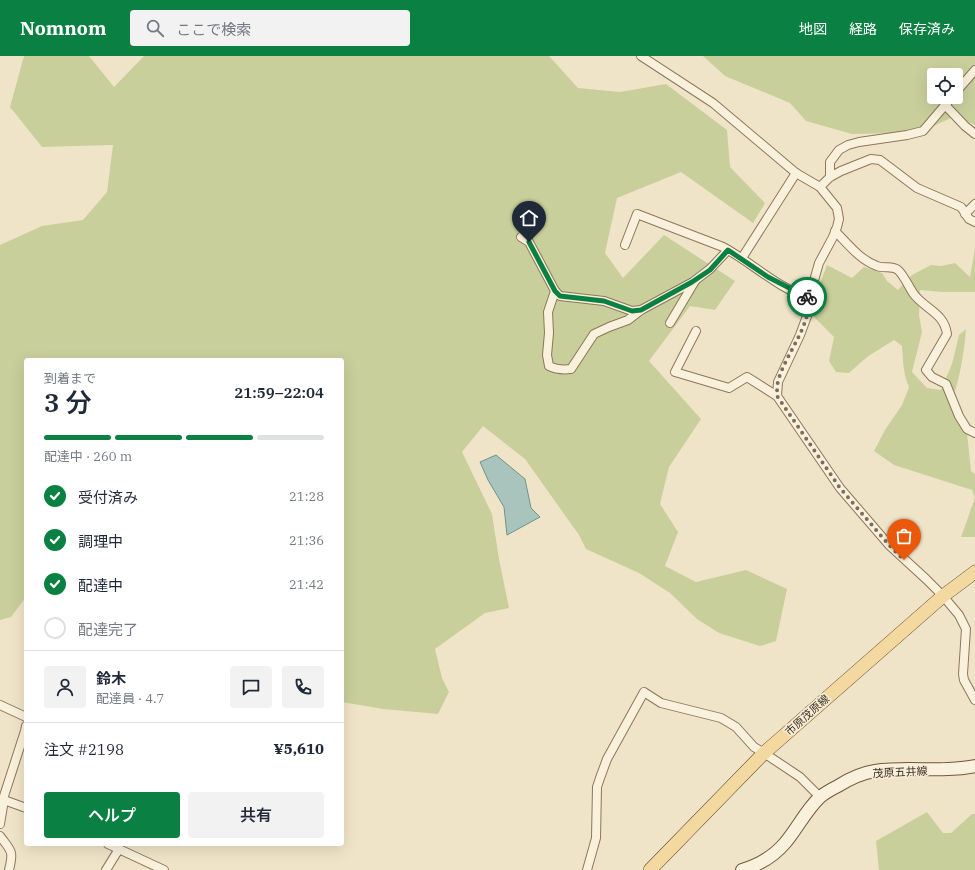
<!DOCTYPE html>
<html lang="ja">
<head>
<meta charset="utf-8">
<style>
  body { margin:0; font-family:"IBM Plex Serif","Noto Sans JP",serif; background:#f2f2f3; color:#1f2937; height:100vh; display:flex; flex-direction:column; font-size:15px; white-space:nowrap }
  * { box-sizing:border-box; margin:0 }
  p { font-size:13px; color:#747a83 }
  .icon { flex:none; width:22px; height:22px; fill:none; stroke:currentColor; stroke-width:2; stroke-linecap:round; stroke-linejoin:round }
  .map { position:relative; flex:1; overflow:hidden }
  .details { position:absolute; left:24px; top:302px; width:320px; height:488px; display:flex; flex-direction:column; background:#fff; border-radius:4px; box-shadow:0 4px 16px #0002 }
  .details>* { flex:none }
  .tools { position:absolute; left:927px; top:12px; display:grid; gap:8px }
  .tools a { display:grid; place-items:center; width:36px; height:36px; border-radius:4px; background:#fff; box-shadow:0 4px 16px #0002; font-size:20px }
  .pin { position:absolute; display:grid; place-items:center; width:34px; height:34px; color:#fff; margin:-41px -17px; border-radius:50% 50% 50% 0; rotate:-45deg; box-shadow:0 0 4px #0007 }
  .pin .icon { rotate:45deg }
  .courier { position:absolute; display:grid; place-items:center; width:40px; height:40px; margin:-20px; border:3px solid #0b8043; border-radius:50%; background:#fff; color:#222; box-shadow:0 1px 5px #0007 }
  .summary em { font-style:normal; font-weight:600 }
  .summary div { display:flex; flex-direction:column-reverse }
  .summary { display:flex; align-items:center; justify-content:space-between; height:68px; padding:0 20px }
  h1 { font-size:26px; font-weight:600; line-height:30px }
  .bar { display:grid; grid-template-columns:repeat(4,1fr); gap:6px 4px; align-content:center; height:48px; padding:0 20px }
  .bar i { height:5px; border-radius:3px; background:#e0e1e3 }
  .bar .selected { background:#0b8043 }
  .bar p { grid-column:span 4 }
  .line { display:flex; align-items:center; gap:10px; padding:0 20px; border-top:1px solid #e0e1e3 }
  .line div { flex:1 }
  .round { display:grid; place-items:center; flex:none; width:42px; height:42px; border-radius:4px; background:#f2f2f3 }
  ol { padding:0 20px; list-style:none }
  li { display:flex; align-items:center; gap:12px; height:44px }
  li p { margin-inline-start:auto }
  li .icon { padding:4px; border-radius:50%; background:#0b8043; color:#fff; stroke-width:4 }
  li:last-child { color:#747a83 }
  li i { width:22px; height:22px; border:2px solid #e0e1e3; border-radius:50% }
  .cta { display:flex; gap:8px; margin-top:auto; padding:8px 20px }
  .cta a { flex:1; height:46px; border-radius:4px; background:#0b8043; color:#fff; font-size:16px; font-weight:600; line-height:46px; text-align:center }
  .cta a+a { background:#f2f2f3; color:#1f2937 }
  header { display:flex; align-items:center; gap:24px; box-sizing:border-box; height:56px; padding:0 20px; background:#0b8043; color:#fff }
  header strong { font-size:19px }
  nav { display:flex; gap:22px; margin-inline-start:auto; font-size:14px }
  .search { width:280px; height:36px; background:#f2f2f3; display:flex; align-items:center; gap:10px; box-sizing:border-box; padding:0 14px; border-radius:4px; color:#747a83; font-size:15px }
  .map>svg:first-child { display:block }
  .green { fill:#c9cf9b; fill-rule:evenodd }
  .water { fill:#a9c4bc; stroke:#6f938a }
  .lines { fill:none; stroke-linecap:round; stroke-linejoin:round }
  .minor-casing { stroke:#8d765c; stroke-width:10 }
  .secondary-casing { stroke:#6f573f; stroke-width:14 }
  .primary-casing { stroke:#5b4430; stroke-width:14 }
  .minor { stroke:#faf1dc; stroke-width:8 }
  .secondary { stroke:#faf1dc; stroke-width:12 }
  .primary { stroke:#f3d9a0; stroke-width:13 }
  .done { stroke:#7c6e5b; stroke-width:4; stroke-dasharray:0 7.2 }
  .route { stroke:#0b8043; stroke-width:5 }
  .labels { text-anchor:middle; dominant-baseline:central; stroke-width:3; stroke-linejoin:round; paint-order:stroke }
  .street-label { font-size:11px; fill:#3d2e20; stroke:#f7eed8 }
</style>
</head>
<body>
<header>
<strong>Nomnom</strong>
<div class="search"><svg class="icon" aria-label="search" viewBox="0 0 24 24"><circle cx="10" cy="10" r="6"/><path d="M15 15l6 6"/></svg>ここで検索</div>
<nav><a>地図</a><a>経路</a><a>保存済み</a></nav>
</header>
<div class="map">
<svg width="975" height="814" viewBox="0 0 975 814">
  <rect width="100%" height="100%" fill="#f0e4c8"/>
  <g class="green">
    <polygon points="24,0 89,0 114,31 144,0 549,0 578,32 620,36 666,28 727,74 730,111 765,147 753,167 681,116 617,142 605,197 623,222 664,179 735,225 715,254 690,250 649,305 701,363 669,411 660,448 678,476 665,510 696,526 746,514 787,533 776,585 760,590 719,577 697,563 670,537 639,517 586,493 579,479 525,403 483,370 462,396 492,458 499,503 509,552 485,557 435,593 442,622 449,636 438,658 383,653 342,646 342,304 26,304 26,541 11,561 0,564 0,189 42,170 83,164 107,136 113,89 42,91 10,51"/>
    <path d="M703,0h272v69l-20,-9 -32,15 -27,2 -44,1 -46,-13 -16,-18 -65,-27zM934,19h22v22h-22z"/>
    <path d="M975,193v43h-33l-22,-2 -1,25 3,17 -10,40 15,16 14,2 11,-26 7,-29 7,-6c-2,27 -7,52 -16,78l17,26 4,38 4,3v63h-14l14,-39 -3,-8 -78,-25 -20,-14 11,-21 17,-25 7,-18c-6,-13 -6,-27 -7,-41l-8,-6 -27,17 -18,16 -13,-1 -7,-11 5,-24 -21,-21 1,-17 13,-34 25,13 12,-11 18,6 5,8 11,9 14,-15 19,-10 10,1 14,-3 15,14z"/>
    <polygon points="927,756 943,777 951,777 972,758 975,758 975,814 879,814 876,785"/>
  </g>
  <polygon class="water" points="496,399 525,423 531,452 540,461 507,479 504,451 488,424 480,406"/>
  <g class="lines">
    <g class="minor-casing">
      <g id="minor">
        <polyline points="641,0 713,47 796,117 820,131 837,152 839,163 837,171 833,181 819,207 809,242 810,252 800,279 778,326 777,340 840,432 889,489 926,523 943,540 959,559 966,573 963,618 964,624 975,644"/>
        <polyline points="956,36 975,14"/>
        <polyline points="945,49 965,70 975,78"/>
        <polyline points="830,121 830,106 839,94 848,89 859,86 907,79 923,75 952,41"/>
        <polyline points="820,131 830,121 841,115 871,103 880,104 917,132 961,151 969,163 975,166"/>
        <polyline points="965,158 975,148"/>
        <path d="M835,175c13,13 25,29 42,35 7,3 15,-1 21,4 5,4 11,17 15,23 11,16 31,19 34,41l-21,36 6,7 14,7 13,32 8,13 8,4"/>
        <path d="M521,181l8,5 26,49 -7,21 1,21 -2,22 2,11c8,4 14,4 22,3l23,-35 15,-7 19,-7 13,-10 52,-28 17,-13 18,-19"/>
        <path d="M625,189l12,-31 86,33c28,15 56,42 86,51"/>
        <polyline points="742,202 796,117"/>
        <polyline points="555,235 560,240 604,245 632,255 641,254"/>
        <polyline points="670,267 695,225"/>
        <polyline points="696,275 675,316 729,332 747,321 777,340"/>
        <polyline points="0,649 26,661"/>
        <polyline points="4,744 26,752"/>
        <polyline points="0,768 4,744 4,740 25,675 26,670"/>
        <path d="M0,780c11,15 14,14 9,34"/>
        <polyline points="108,788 164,814"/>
        <polyline points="106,814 119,793"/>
        <polyline points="587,814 596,782 597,731 600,722 607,703 644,636 661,647 721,662 736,671 754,691 764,697 800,721 820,741"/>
      </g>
    </g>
    <g class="secondary-casing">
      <path id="secondary" d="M742,814c17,-5 31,-13 43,-27 12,-14 21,-33 35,-46 5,-4 12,-8 18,-11 11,-7 24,-13 37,-15 33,-5 67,2 100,-5"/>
    </g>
    <g class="primary-casing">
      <polyline id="primary" points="650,814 764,697 943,540 975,516"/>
    </g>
    <use href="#minor" class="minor"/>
    <use href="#secondary" class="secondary"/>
    <use href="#primary" class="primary"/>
  </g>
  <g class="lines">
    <path class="done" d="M807,241l2,1c1,30 -23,55 -31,83 -1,5 -1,11 -1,15l63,92 49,57 15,15"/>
    <polyline class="route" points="529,186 555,235 560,240 604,245 632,255 641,254 692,226 710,214 728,194 768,221 807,241"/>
  </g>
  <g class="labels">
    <g class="street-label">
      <text transform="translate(807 659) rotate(-42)">市原茂原線</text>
      <text transform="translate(900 716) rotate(-3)">茂原五井線</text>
    </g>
  </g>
</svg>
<div class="tools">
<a><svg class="icon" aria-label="locate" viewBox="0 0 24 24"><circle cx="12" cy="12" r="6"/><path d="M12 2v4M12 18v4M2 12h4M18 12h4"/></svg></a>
</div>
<div class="pin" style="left:904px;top:504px;background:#ea580c"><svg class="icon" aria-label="bag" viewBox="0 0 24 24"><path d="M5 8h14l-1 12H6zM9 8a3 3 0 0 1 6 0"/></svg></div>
<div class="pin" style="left:529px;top:186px;background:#1f2937"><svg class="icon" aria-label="home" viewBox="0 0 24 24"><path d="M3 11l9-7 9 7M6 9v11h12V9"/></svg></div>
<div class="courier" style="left:807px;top:241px"><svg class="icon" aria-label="bike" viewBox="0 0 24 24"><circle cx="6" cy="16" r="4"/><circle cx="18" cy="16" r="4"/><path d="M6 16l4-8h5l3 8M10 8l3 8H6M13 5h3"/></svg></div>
<section class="details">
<div class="summary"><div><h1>3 分</h1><p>到着まで</p></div><em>21:59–22:04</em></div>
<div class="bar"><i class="selected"></i><i class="selected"></i><i class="selected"></i><i></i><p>配達中 · 260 m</p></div>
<ol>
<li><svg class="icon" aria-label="check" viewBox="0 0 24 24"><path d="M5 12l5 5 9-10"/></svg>受付済み<p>21:28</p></li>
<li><svg class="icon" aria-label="check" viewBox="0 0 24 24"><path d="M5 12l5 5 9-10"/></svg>調理中<p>21:36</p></li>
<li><svg class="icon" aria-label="check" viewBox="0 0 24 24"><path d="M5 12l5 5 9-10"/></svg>配達中<p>21:42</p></li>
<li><i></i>配達完了</li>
</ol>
<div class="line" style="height:72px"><a class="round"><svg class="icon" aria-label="person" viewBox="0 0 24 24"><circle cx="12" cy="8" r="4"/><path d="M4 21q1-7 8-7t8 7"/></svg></a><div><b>鈴木</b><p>配達員 · 4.7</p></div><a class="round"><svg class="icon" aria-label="chat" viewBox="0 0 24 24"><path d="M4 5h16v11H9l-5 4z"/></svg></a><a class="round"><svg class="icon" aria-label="phone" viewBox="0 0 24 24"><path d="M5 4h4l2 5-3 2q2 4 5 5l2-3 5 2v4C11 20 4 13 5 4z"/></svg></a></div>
<div class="line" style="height:52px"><div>注文 #2198</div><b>¥5,610</b></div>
<div class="cta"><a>ヘルプ</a><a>共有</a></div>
</section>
</div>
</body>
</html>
